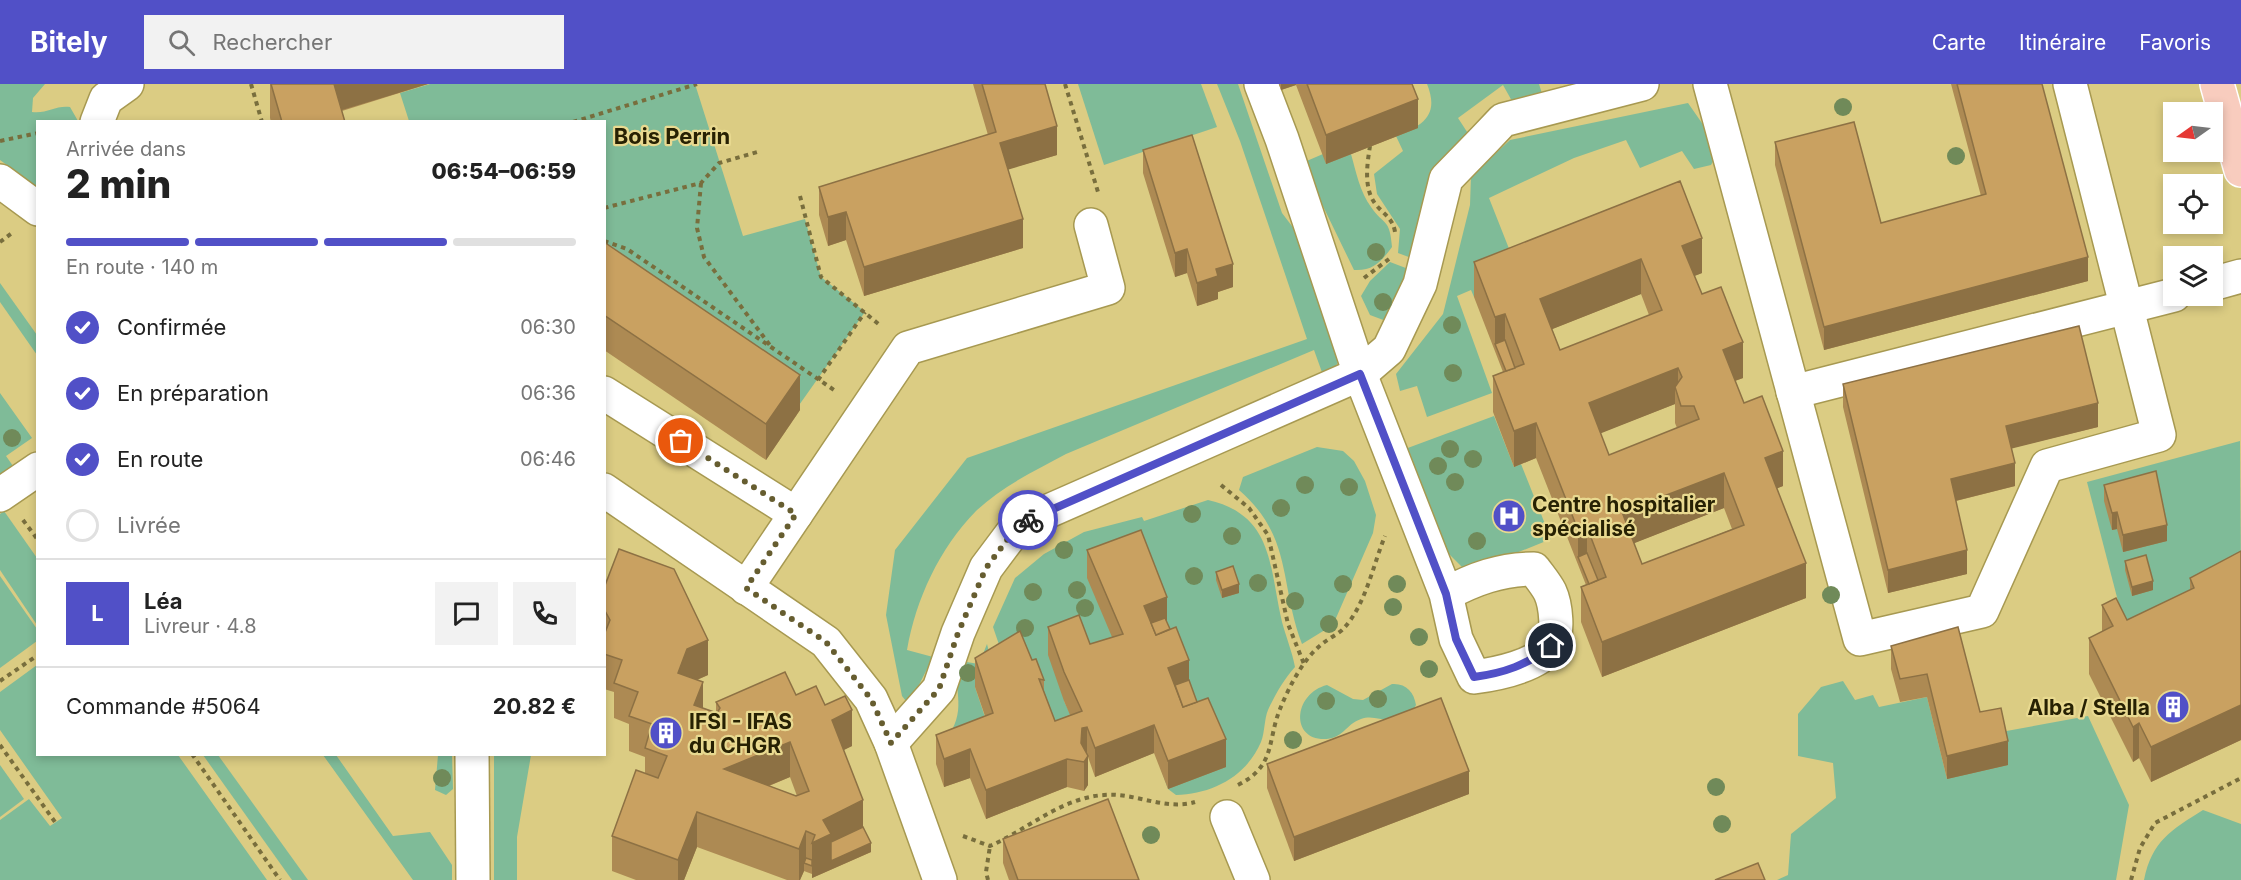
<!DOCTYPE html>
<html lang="fr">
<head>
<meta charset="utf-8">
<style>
  body { margin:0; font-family:Inter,sans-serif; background:#f2f2f2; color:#222; height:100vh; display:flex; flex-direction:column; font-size:22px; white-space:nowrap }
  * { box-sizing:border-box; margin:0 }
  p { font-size:20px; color:#767676 }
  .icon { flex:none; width:33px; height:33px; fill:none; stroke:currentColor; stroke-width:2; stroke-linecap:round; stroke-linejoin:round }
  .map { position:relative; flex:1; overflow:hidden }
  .details { position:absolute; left:36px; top:36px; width:570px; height:636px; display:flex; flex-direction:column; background:#fff; border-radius:0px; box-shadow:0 3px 9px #0003 }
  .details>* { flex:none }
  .needle { width:39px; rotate:256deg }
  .controls { position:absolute; left:2163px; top:18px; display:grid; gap:12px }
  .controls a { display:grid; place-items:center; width:60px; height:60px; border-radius:0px; background:#fff; box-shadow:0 3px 9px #0003; font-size:30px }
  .pin { position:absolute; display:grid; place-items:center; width:51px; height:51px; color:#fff; margin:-26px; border:3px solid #fff; border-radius:50%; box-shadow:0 2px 6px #0007 }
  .courier { position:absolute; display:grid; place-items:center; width:60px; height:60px; margin:-30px; border:4px solid #5150c7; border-radius:50%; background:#fff; color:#222; box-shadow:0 2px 8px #0007 }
  .head em { font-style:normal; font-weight:800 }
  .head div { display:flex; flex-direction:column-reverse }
  .head { display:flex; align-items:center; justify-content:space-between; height:102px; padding:0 30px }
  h1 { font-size:39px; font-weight:800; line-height:45px }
  .bar { display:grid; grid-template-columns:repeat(4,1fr); gap:9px 6px; align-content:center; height:72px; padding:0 30px }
  .bar i { height:8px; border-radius:4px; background:#e0e0e0 }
  .bar .selected { background:#5150c7 }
  .bar p { grid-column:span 4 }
  .line { display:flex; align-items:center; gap:15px; padding:0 30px; border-top:2px solid #e0e0e0 }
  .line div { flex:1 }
  .round { display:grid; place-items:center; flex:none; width:63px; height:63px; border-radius:0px; background:#f2f2f2 }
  ol { padding:0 30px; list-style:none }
  li { display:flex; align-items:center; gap:18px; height:66px }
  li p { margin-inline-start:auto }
  li .icon { padding:6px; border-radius:50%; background:#5150c7; color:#fff; stroke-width:4 }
  li:last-child { color:#767676 }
  li i { width:33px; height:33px; border:3px solid #e0e0e0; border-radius:50% }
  header { display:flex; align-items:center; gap:36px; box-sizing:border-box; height:84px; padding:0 30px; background:#5150c7; color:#fff }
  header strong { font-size:28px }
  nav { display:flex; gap:33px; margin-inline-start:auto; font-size:21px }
  .search { width:420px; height:54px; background:#f2f2f2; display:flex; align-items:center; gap:15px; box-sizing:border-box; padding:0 21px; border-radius:0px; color:#767676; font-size:22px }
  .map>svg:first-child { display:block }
  .green { fill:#7fbb98 }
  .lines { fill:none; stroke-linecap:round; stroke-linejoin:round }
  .minor-casing { stroke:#a79951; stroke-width:36 }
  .major-casing { stroke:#fff; stroke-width:36 }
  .path { stroke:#786e3d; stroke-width:4; stroke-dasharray:4.5 4.5; stroke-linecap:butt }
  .minor { stroke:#fff; stroke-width:33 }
  .major { stroke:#f8ccbe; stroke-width:33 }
  .tree { fill:#708a59 }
  .wall { fill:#ad8a53; fill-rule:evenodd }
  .shaded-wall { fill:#8d7144 }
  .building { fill:#c9a161; stroke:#8d7144; stroke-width:1.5; fill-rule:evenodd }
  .done { stroke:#665d30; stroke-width:6; stroke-dasharray:0 10.8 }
  .route { stroke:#5150c7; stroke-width:8 }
  .labels { text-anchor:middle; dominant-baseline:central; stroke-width:4.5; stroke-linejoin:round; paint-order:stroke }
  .poi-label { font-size:21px; font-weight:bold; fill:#272103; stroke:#e8d990; text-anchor:start }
  .neighbourhood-label { font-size:22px; font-weight:bold; fill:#272103; stroke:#e8d990 }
</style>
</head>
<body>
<header>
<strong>Bitely</strong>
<div class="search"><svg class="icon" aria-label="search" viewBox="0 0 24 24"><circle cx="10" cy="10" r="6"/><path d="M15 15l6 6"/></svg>Rechercher</div>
<nav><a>Carte</a><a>Itinéraire</a><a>Favoris</a></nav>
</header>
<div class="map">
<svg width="2241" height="796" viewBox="0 0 2241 796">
  <rect width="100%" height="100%" fill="#dbcc83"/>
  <g class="green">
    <path d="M0,0h45l-12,14 -1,14c15,2 24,-7 38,-5l8,14 -40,1 -1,65 -37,-27z"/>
    <polygon points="430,0 695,0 743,152 805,135 821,193 865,228 797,324 605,193 604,38 409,37 400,9"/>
    <polygon points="1078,0 1201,0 1217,43 1104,81"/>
    <path d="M1217,0h21l44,129 16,21 41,127 -5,8 -11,6 -9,-25 -248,104c-30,16 -65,33 -90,57 -37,38 -60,88 -69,139l26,7 -24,48 -7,-9 -16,-81 9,-65 72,-92 340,-119 -67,-198z"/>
    <path d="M1427,0h112l5,16 -27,10 -14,-25 -45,33 15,23 -59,118 -16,-6 2,-24 -23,-35 -3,-20 29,-23 -7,-15c26,-10 44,-20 31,-52z"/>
    <polygon points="1688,19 1720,65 1711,81 1694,85 1682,67 1640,84 1626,56 1574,74 1489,114 1521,195 1474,213 1471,206 1457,212 1492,309 1427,333 1417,302 1400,307 1396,290 1443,230 1470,121 1471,92 1510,56"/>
    <path d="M1323,70l4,9 24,-9c5,18 9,38 20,53 13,19 19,11 21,40 -11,15 -19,24 -38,23l-52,-107z"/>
    <polygon points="1390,178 1411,186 1386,237 1370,231 1361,212 1370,197"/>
    <polygon points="0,199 37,251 37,271 0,218"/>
    <polygon points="0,309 32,354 6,372 13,382 0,391"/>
    <polygon points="1494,332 1514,383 1521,380 1551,455 1479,484 1463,484 1443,464 1405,365"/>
    <polygon points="2240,357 2241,487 2125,544 2087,398"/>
    <path d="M1317,363l26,4 11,10 11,20 11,34 -3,18 -40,92 -31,19c-23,-61 -9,-107 -63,-154l4,-13z"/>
    <path d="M1208,416c66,15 61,67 74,122 4,15 10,29 13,45 -11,12 -20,28 -27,43 -4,10 -3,22 -7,32 -15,35 -49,52 -85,53l-8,-6 -45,-127 -59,39 18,38 -27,11 -48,-82 -14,-41 22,-49 29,-24 40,-22 58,-15 2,4z"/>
    <polygon points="4,427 37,474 37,541 0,486 0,430"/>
    <polygon points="0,492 37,545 37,557 0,584"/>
    <path d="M987,560l8,31 -20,12 18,54 -49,2c26,-36 7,-47 16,-82l19,3z"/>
    <polygon points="37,581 38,670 178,671 267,796 0,796 0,736 29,715 50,742 62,734 0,646 0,608"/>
    <polygon points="1843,597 1855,616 1873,611 1879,623 1927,613 1947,695 2001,648 2088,632 2129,721 2116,796 1777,796 1788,791 1791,750 1836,714 1833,679 1798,672 1798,630 1821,603"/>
    <path d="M1392,600c14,-1 22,8 24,21l-6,10c-6,2 -12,5 -18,5 -11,1 -19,-5 -31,-1 -17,6 -17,21 -40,20 -31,-3 -26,-46 6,-54l26,14 10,1z"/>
    <polygon points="203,671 218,671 308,796 292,796"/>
    <polygon points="323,671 336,671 393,752 430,748 452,781 452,796 413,796"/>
    <polygon points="438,671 452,671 453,705 446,711 435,706"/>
    <polygon points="494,671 531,671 517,753 517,796 494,796"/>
    <polygon points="0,681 24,715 0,733"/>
    <path d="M2203,726l38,14v56h-97c8,-39 27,-50 59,-70z"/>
  </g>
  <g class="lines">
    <g class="minor-casing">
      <g id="minor">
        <path d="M1261,0l21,55 78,235 86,220 10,45 18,38c22,-3 64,-11 77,-31 8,-12 5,-41 -1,-54 -4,-8 -11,-16 -16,-23 -33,0 -60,10 -88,25"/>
        <polyline points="1710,0 1860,555 1982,527 2047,382 2159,351 2070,0"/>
        <polyline points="97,38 106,15 127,0"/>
        <polyline points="0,97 38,125"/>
        <polyline points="2212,200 2241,192"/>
        <polyline points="1793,308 2174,211"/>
        <polyline points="604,309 796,430"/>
        <polyline points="604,406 826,558 871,615 891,659 940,796"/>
        <polyline points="0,411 38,385"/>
        <polyline points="746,504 908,264 1108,204 1091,141"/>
        <polyline points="891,659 939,605 958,549 986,484 1019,440 1360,290 1389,265 1420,200 1446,95 1484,56 1503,36 1642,0"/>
        <polyline points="472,670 473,796"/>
        <polyline points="1227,733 1253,796"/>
      </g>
    </g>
    <g class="major-casing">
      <polyline id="major" points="2217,0 2241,86"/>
    </g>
    <g class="path">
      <polyline points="251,0 262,38"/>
      <polyline points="1065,0 1098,108"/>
      <polyline points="573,38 697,0"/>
      <polyline points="0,57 38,49"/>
      <path d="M1370,62c-3,19 -7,44 7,60 8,9 16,13 18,26"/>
      <polyline points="701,99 697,144 704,173 772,264"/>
      <polyline points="800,112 821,193 881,242"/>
      <polyline points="604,124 701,99 719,79 761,67"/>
      <polyline points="604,157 627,165 837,308"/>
      <polyline points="0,158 12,149"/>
      <polyline points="1364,194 1389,175"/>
      <polyline points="818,296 865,228"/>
      <polyline points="1221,401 1249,424 1268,451 1288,540 1304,580"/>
      <polyline points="23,436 38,456"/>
      <polyline points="0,597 38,571"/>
      <polyline points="0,661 55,738"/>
      <polyline points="192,670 280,796"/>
      <path d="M1238,701c38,-19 29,-44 42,-76 9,-22 23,-50 42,-65 7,-6 17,-10 22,-16 22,-24 29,-63 41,-92"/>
      <path d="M963,752l27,10c38,-17 71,-48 114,-51 30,-3 61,16 91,7"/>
      <polyline points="988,796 986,788 990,762"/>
      <polyline points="2131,796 2140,764 2155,739 2241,694"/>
    </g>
    <use href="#minor" class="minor"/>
    <use href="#major" class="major"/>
  </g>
  <g class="tree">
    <circle cx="1843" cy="23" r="9"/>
    <circle cx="1956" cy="72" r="9"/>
    <circle cx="1376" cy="168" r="9"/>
    <circle cx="1383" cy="218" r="9"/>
    <circle cx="1452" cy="241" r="9"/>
    <circle cx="1453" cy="289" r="9"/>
    <circle cx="12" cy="354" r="9"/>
    <circle cx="1450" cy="365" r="9"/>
    <circle cx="1473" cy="375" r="9"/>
    <circle cx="1438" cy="382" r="9"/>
    <circle cx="1455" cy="398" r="9"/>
    <circle cx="1305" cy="401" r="9"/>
    <circle cx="1349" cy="403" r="9"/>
    <circle cx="1281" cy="424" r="9"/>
    <circle cx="1192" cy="430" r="9"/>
    <circle cx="1232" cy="452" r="9"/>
    <circle cx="1477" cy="457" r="9"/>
    <circle cx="1064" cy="466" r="9"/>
    <circle cx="1194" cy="492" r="9"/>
    <circle cx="1258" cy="499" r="9"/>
    <circle cx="1343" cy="500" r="9"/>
    <circle cx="1397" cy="500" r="9"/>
    <circle cx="1077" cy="506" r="9"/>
    <circle cx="1033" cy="508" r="9"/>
    <circle cx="1831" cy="511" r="9"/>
    <circle cx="1295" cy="517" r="9"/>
    <circle cx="1393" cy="523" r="9"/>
    <circle cx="1085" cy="524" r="9"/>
    <circle cx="1329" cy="540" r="9"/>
    <circle cx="1025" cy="544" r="9"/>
    <circle cx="1419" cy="553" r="9"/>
    <circle cx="1429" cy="585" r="9"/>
    <circle cx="968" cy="589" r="9"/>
    <circle cx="1378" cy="615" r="9"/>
    <circle cx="1326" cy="617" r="9"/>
    <circle cx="1293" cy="656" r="9"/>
    <circle cx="442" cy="694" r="9"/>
    <circle cx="1716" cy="703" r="9"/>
    <circle cx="1722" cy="740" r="9"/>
    <circle cx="1151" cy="751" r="9"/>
  </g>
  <g class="wall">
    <polygon points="270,0 428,0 342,27 345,38 271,38 270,34"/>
    <polygon points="973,0 1045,0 1057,71 1008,85 1023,164 864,212 846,156 828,162 819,131 819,103 988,51"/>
    <polygon points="1279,0 1412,0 1418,44 1326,80 1296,1 1281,6"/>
    <polygon points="1951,0 2042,0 2088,197 1824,266 1775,81 1775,58 1881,139 1981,112"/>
    <polygon points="1143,66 1233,203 1218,208 1218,215 1197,222 1187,189 1175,193 1143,89"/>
    <path d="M1680,97l22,92 -8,3 8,18 41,84 -8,3 9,22 39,83 -6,2 29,110 -204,79 -21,-55v-35l5,-2 -50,-127 -22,9 -21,-55v-36l10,-4 -29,-75v-35zM1641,210l8,21 -89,35 -8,-21zM1675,320v19l2,5 -68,27 -9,-22zM1724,424l8,21 -90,35 -8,-21z"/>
    <polygon points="604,158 800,326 766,376 604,266"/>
    <polygon points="1843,300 2098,343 2011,364 2015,402 1956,417 1967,490 1888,509 1843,323"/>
    <polygon points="2104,401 2167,457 2123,468 2117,445 2112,446 2104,417"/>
    <polygon points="1087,466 1167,540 1197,618 1226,683 1168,705 1154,669 1095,693 1088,673 1088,701 1084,707 1067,703 986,735 970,694 944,703 936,680 936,651 985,632 975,603 975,574 1032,576 1044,596 1044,607 1055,637 1070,631 1064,617 1048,571 1048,543 1090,560 1112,553 1087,494"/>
    <polygon points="2241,467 2241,656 2151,698 2139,674 2133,678 2089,590 2089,554 2102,548 2102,521 2127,536 2190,506 2190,494"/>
    <polygon points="2125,477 2153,506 2132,512 2125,486"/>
    <polygon points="1216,488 1239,509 1222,514 1216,496"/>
    <path d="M604,504l104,87 -11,5 6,28 13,5v-11l80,-7 29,10 27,41 -9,4 20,77 8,25 -59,26v-4l-8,-3 -4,9h-13l-90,-33 -13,33h-48l-24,-9v-35l33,-63v-16l-16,-6v-27l-15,-6v-26l-10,-3zM790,693l7,19 -28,-10z"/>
    <polygon points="1891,562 1980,628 2008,681 1947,695 1927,613 1900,618 1891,585"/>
    <polygon points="1267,680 1469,710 1294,777 1267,704"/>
    <polygon points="1003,755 1139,796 1009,796 1003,779"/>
  </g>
  <g class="shaded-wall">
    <polygon points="332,0 428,0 332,29"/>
    <polygon points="1281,0 1296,0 1296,1 1281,6"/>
    <polygon points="1418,15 1418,44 1326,80 1326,51"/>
    <polygon points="1057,42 1057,71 1000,88 1000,59"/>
    <polygon points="846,128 846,156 828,162 828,133"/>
    <polygon points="1023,135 1023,164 864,212 864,183"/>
    <polygon points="1702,154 1702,189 1682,197 1682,162"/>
    <polygon points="1187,165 1187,189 1175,193 1175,169"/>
    <polygon points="2088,173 2088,197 1824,266 1824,243"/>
    <polygon points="1641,175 1641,210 1540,250 1540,215"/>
    <polygon points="1233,180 1233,203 1218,208 1218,215 1197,222 1197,199 1216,185"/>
    <polygon points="1505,230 1505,265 1495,260 1495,233"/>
    <polygon points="1743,258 1743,294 1723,301 1723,266"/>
    <polygon points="1678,284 1678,313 1675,303 1675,320 1589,354 1589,319"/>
    <polygon points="800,291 800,326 766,376 766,340"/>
    <polygon points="2098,319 2098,343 2006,366 2006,342"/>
    <polygon points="1536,339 1536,374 1514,383 1514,347"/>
    <polygon points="1783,367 1783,402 1765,409 1765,374"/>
    <polygon points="2015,379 2015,402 1951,418 1951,395"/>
    <polygon points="1724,389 1724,424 1622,464 1622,428"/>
    <polygon points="2117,428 2117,445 2112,446 2112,429"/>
    <polygon points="2167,441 2167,457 2123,468 2123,451"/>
    <polygon points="1587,443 1587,478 1578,473 1578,446"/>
    <polygon points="1967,466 1967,490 1888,509 1888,486"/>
    <polygon points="1806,479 1806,514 1602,593 1602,558"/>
    <polygon points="2153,497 2153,506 2132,512 2132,503"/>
    <polygon points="1239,500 1239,509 1222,514 1222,506"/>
    <polygon points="1167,513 1167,542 1147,549 1144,522"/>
    <polygon points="708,556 708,591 687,600 678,589 687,565"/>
    <polygon points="1189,576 1189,605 1171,611 1168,584"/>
    <polygon points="703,598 703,633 694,621"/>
    <polygon points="2241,621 2241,656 2151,698 2151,663"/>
    <polygon points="852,626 852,662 832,672 832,636"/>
    <polygon points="2139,639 2139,674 2133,678 2133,643"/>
    <polygon points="1154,641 1154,669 1095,693 1095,664"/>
    <polygon points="1087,643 1087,671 1081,659 1082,644"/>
    <polygon points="1226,655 1226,683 1168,705 1168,677"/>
    <polygon points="2008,657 2008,681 1947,695 1947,672"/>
    <polygon points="790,658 790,693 724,720 724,685"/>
    <polygon points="970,665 970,694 944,703 944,675"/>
    <polygon points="1088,672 1088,701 1084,707 1084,678"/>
    <polygon points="1067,675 1067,703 986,735 986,706"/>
    <polygon points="1469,687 1469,710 1294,777 1294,753"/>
    <polygon points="863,716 863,751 871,759 871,768 812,794 812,759 823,736"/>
    <polygon points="697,728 697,763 684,796 678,796 678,776"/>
    <polygon points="806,747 806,779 804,779 804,787 800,796 799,796 799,765"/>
  </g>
  <g class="building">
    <polygon points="271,0 334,0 345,38 282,38"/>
    <polygon points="982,0 1045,0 1057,42 1000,59 1023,135 864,183 846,128 828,133 819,103 996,48"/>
    <polygon points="1307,0 1412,0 1418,15 1326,51"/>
    <polygon points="1957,0 2042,0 2088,173 1824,243 1775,58 1854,38 1881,139 1986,110"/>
    <polygon points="1192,51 1233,180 1216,185 1218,192 1197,199 1187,165 1175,169 1143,66"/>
    <path d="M1680,97l22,57 -20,8 20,48 19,-7 18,46 4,9 -20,8 21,53 18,-7 21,55 -18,7 41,105 -204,79 -21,-55 25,-10 -19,-50 -9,3 -42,-107 -22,8 -21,-55 31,-12 -19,-50 -10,3 -21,-55zM1641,175l21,51 -102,40 -20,-51zM1678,284l4,9 -7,10 6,19h13l5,13 -90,36 -20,-52zM1724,389l20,52 -102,39 -20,-52z"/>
    <polygon points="604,158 800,291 766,340 604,231"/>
    <polygon points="2079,242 2098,319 2006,342 2015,379 1951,395 1967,466 1888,486 1843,300"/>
    <polygon points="1505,256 1515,284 1506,287 1495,260"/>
    <polygon points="2156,387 2167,441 2123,451 2117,428 2112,429 2104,401"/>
    <polygon points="1141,446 1167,513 1144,522 1156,551 1176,543 1189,576 1168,584 1183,623 1208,614 1226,655 1168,677 1154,641 1095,664 1087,643 1082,644 1081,659 1088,672 1084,678 1067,675 986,706 970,665 944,675 936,651 993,629 975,574 1020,547 1032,576 1036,575 1044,596 1039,595 1055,637 1082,627 1064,588 1048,543 1079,531 1090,560 1123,550 1087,466"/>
    <path d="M619,465l55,20 34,71 -21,9 -9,24 25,9 -9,23 23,8 3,-5 -4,-6 69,-30 11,23 20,-9 9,19 20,-9 7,14 -20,10 31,80 -40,20 8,14 -19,9 3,-8 -9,-4 -7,18 -102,-37 -19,48 -66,-24 24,-66 22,8 9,-22 -22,-8 7,-24 -23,-8 9,-24 -24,-9 8,-23 -18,-6v-19l6,-15 -6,-11v-21zM790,658l19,49 -13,5 -72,-27z"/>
    <polygon points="2241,467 2241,621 2151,663 2139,639 2133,643 2089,554 2113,542 2102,521 2116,514 2127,536 2194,504 2190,494"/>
    <polygon points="1587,469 1598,496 1589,500 1578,473"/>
    <polygon points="2146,471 2153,497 2132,503 2125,477"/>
    <polygon points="1233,482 1239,500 1222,506 1216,488"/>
    <polygon points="1165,534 1170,545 1156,551 1151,539"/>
    <polygon points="1958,543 1980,628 2001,624 2008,657 1947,672 1927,590 1900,595 1891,562"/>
    <polygon points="1189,596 1197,618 1183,623 1175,601"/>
    <polygon points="1441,614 1469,687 1294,753 1267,680"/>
    <polygon points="1108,715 1139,796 1018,796 1003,755"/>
    <polygon points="863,743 871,759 831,777 831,758"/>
    <polygon points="806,774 812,776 812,782 804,779"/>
    <polygon points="1758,779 1765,796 1715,796"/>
  </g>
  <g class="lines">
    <polyline class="done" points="681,357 796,430 746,504 826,558 871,615 891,659 939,605 958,549 986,484 1019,440 1028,436"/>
    <path class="route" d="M1028,436l332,-146 86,220 10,45 18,38c30,-4 53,-12 77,-31"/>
  </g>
  <defs>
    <g id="hospital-disc" transform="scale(1.725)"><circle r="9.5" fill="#5150c7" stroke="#e8d990"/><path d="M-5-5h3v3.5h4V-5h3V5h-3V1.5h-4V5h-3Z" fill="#fff"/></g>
    <g id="building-disc" transform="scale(1.725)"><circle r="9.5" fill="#5150c7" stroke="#e8d990"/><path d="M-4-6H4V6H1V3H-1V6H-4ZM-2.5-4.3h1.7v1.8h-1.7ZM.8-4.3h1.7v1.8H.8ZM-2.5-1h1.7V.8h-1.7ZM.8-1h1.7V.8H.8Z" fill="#fff"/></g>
  </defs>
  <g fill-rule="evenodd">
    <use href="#hospital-disc" x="1509" y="432"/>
    <use href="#building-disc" x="2173" y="623"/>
    <use href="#building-disc" x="666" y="649"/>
  </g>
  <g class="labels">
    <g class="poi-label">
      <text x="1532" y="420">Centre hospitalier<tspan x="1532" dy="24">spécialisé</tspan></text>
      <text x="2150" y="623" text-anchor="end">Alba / Stella</text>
      <text x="689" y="637">IFSI - IFAS<tspan x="689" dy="24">du CHGR</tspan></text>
    </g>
    <g class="neighbourhood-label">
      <text x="672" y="52">Bois Perrin</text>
    </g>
  </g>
</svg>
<div class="controls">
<a><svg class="needle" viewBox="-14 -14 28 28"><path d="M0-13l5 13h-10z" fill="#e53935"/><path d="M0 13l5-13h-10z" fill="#767676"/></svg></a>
<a><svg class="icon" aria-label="locate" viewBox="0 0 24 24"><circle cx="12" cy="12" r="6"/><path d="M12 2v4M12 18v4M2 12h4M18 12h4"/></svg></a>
<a><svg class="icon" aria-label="layers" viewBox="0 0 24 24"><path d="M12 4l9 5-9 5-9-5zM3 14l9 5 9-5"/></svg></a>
</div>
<div class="pin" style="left:681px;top:357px;background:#ea580c"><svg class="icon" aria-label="bag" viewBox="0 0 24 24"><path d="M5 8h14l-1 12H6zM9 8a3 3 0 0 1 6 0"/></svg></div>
<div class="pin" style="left:1551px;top:562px;background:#1f2937"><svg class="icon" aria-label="home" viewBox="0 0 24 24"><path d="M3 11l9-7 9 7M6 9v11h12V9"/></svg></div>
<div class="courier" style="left:1028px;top:436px"><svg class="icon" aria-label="bike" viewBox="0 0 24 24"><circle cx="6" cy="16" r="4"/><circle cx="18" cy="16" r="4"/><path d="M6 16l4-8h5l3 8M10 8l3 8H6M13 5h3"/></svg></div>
<section class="details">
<div class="head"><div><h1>2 min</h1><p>Arrivée dans</p></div><em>06:54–06:59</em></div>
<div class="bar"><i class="selected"></i><i class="selected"></i><i class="selected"></i><i></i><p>En route · 140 m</p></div>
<ol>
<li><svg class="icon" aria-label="check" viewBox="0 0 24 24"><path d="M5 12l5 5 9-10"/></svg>Confirmée<p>06:30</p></li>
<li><svg class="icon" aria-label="check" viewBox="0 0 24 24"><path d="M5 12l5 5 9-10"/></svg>En préparation<p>06:36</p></li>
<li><svg class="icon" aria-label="check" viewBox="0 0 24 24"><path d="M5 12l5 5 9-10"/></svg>En route<p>06:46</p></li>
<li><i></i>Livrée</li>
</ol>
<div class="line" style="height:108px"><b class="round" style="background:#5150c7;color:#fff">L</b><div><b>Léa</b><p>Livreur · 4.8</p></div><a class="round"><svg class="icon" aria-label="chat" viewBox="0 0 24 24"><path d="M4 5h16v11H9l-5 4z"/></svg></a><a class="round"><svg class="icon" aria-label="phone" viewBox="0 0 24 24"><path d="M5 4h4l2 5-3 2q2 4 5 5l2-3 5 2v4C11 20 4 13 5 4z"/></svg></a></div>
<div class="line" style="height:78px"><div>Commande #5064</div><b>20.82 €</b></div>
</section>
</div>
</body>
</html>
